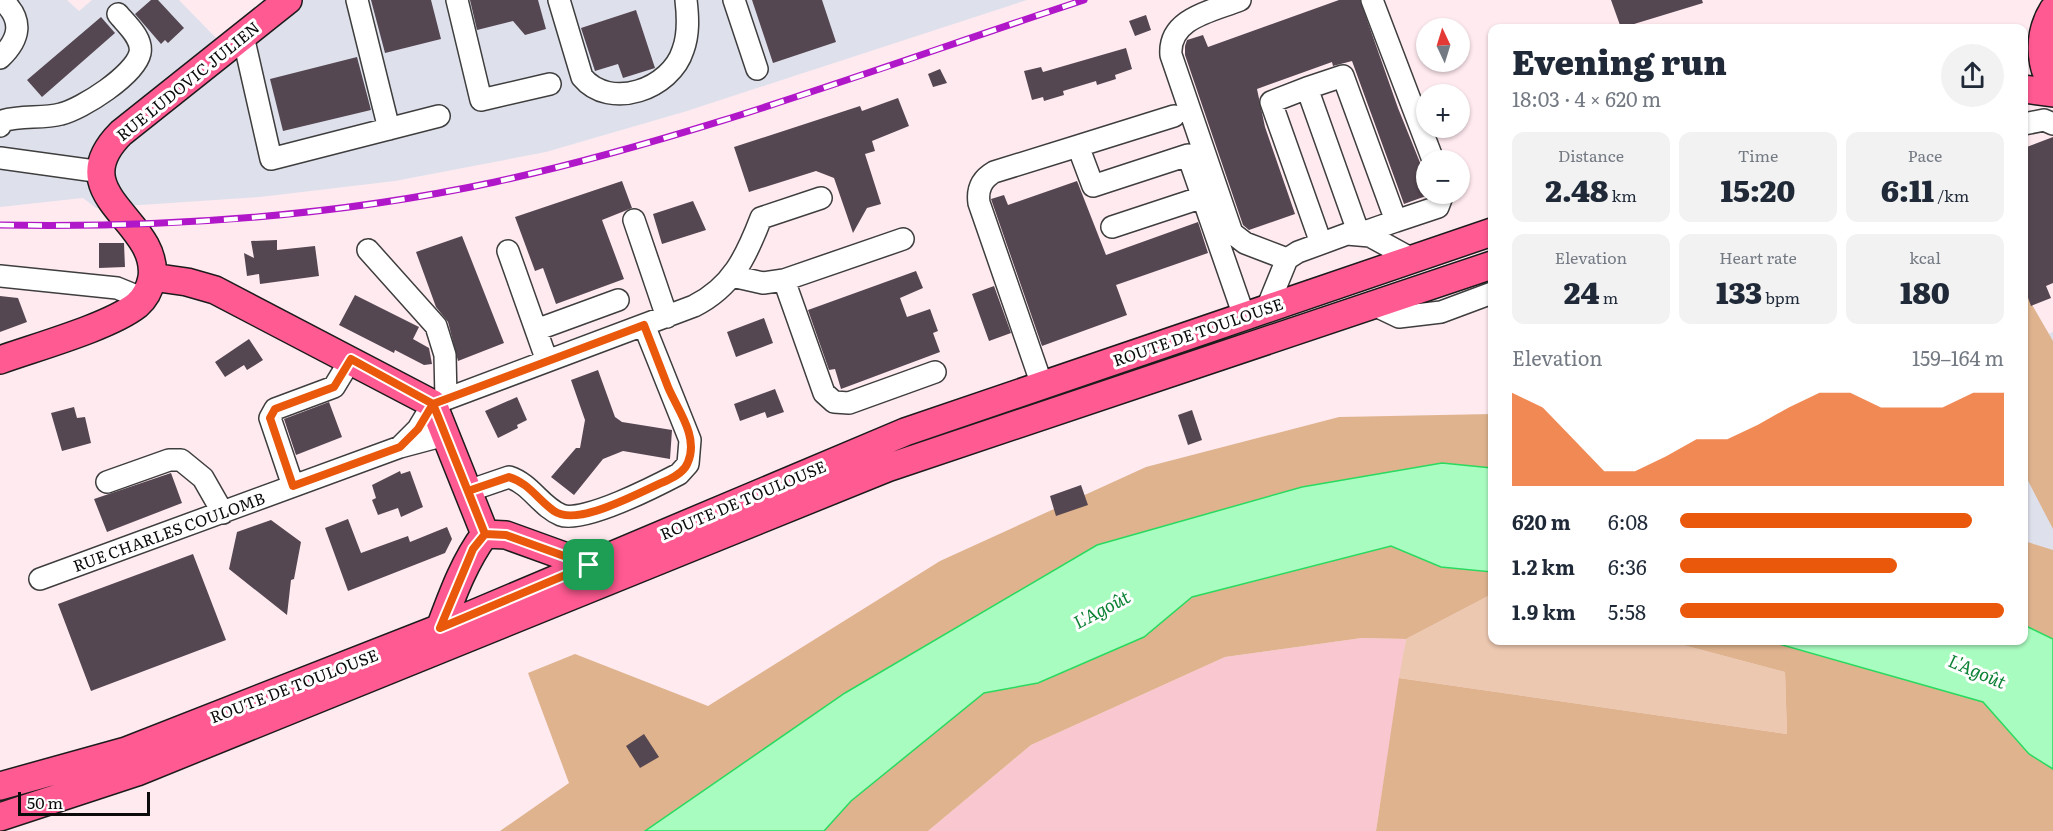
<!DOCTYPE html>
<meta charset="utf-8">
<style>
:root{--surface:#fff;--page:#f2f2f3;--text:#1f2937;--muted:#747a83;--accent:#ea580c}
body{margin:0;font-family:Literata,serif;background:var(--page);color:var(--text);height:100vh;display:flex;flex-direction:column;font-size:22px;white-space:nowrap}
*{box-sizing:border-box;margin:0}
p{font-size:20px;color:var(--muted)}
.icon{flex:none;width:33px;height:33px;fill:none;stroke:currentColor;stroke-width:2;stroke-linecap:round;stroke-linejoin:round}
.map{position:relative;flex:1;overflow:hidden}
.sheet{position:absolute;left:1488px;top:24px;width:540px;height:621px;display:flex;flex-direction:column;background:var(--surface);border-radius:12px;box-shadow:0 2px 4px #0004}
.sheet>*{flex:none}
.needle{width:39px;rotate:356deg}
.controls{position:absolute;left:1416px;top:18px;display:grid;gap:12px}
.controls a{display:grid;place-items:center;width:54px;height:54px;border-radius:50%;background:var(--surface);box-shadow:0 2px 4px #0004;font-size:30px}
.scale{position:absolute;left:18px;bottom:15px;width:132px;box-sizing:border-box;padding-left:6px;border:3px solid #0b0b0b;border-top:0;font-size:16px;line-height:21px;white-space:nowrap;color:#0b0b0b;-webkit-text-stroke:4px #fff;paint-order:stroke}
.pin{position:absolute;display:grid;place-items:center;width:51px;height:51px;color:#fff;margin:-26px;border-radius:12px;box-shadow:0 3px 9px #0006}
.round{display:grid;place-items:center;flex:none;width:63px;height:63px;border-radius:32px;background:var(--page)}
.head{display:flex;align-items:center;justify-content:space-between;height:102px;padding:0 24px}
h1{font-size:33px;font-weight:800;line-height:45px}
.metrics{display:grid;grid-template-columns:repeat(3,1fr);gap:9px;height:102px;padding:6px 24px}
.metrics div{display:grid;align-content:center;border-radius:12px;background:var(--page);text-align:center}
.metrics b{font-size:30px;font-weight:800}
.metrics small{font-size:16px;font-weight:400}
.metrics p{font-size:16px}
.chart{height:168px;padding:12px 24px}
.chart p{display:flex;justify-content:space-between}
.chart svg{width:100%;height:108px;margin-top:6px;fill:var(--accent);opacity:.7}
ul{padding:0 24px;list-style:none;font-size:20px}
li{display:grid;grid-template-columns:96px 72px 1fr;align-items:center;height:45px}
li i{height:15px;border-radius:8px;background:var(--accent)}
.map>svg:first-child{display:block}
</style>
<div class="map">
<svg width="2053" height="831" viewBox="0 0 2053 831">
<rect width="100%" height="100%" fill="#ffeaf0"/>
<path fill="#dee1ec" d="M 0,0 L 67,0 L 79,11 L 92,0 L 179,0 L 218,40 L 263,0 L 1027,0 L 687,111 L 546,152 L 395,181 L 260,197 L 96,208 L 83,198 L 0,207 Z
M 2053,332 L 2053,625 L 2024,609 L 2024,343 Z"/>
<path fill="#f8c7d0" d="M 1362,638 L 1406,639 L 1376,831 L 928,831 L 1031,745 L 1225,657 Z"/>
<path fill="#edc8b0" d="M 1492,594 L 1492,640 L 1668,641 L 1785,672 L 1787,734 L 1399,678 L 1406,639 Z"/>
<path fill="#dfb38e" d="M 2024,291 L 2053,341 L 2053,529 L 2024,473 Z
M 1492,414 L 1492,468 L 1442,463 L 845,693 L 645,831 L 500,831 L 569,783 L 528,673 L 575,654 L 708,706 L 940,561 L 1146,467 L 1339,417 Z
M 2024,541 L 2053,550 L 2053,639 L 2024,625 Z
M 1391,546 L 1441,567 L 1492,572 L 1492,594 L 1406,639 L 1362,638 L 1225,657 L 1031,745 L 928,831 L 824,831 L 851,801 L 984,692 L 1038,683 L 1144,637 L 1192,597 Z
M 1668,641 L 1768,641 L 1983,702 L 2029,754 L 2053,769 L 2053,831 L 1376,831 L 1399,678 L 1787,734 L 1785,672 Z"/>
<path fill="#a9fcc0" stroke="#29da5f" stroke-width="1.5" d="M 1442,463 L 1492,468 L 1492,572 L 1441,567 L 1391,546 L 1192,597 L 1144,637 L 1038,683 L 984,693 L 851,801 L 824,831 L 645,831 L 845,693 L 1097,545 L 1302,487 Z
M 2024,625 L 2053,639 L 2053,769 L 2029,754 L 1983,702 L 1768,641 L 2024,640 Z"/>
<path fill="#554751" d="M 151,0 L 158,0 L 184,28 L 168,43 L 165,40 L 161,44 L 135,14 Z
M 371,0 L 431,0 L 441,39 L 385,53 Z
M 470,0 L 538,0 L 546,29 L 525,35 L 513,21 L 477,30 Z
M 752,0 L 822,0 L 836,42 L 773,63 Z
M 1339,0 L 1360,0 L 1398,108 L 1421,165 L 1426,171 L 1426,196 L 1404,204 L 1352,61 L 1333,66 L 1332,62 L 1257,89 L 1265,127 L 1295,214 L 1249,230 L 1243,225 L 1185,55 L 1185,46 L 1187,40 L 1203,35 L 1208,47 Z
M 1611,0 L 1702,0 L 1703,3 L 1621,28 Z
M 636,10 L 655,68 L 623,78 L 618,64 L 595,71 L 581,28 Z
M 1146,15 L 1151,30 L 1135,36 L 1129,21 Z
M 101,17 L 115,33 L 42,97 L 27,80 Z
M 1126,48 L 1132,69 L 1115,75 L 1116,79 L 1097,85 L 1096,81 L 1063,91 L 1064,95 L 1044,101 L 1043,97 L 1032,100 L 1024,71 L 1041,67 L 1043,72 Z
M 357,57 L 371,110 L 283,131 L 270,79 Z
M 940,69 L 947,83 L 933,87 L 928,74 Z
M 898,98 L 909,126 L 872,141 L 875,151 L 865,154 L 881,204 L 867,208 L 853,233 L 834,178 L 816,171 L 749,192 L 734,147 L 860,106 L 862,111 Z
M 2053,137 L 2053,283 L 2046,286 L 2051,298 L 2031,306 L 2024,287 L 2024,148 Z
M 622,181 L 632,208 L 602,220 L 624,279 L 556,304 L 543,268 L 535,271 L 515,217 Z
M 1077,181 L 1106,255 L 1198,222 L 1208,253 L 1116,285 L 1127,315 L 1042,346 L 991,199 L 1004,195 L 1008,205 Z
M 693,201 L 706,230 L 662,244 L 653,214 Z
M 462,236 L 504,343 L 458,361 L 448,322 L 436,307 L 416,252 Z
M 277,240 L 277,250 L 315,246 L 319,276 L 260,284 L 259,274 L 247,276 L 244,253 L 254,258 L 251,241 Z
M 99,243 L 124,243 L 125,267 L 99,268 Z
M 916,271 L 923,288 L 900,298 L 907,317 L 930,309 L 938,331 L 933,333 L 940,352 L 841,389 L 835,369 L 829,370 L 808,310 Z
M 994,286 L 1011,333 L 989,341 L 972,294 Z
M 355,295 L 419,327 L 413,339 L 429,348 L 432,364 L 424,365 L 395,350 L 394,353 L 339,325 Z
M 0,296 L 18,298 L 27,322 L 0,332 Z
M 764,318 L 773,343 L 736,357 L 727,332 Z
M 249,339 L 263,360 L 247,370 L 244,365 L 225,377 L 215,362 Z
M 598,370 L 615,417 L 622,422 L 672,430 L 670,459 L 623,451 L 603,459 L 574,495 L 551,477 L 576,448 L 580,448 L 585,420 L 571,380 Z
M 775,389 L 784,412 L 767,418 L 765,412 L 740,421 L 734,404 Z
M 517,397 L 527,420 L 517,425 L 518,428 L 498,438 L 485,411 Z
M 329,402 L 342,437 L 296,455 L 284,419 Z
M 74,407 L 77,418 L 85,417 L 91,443 L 62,451 L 51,413 Z
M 1192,410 L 1202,440 L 1188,445 L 1178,415 Z
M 400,471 L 401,474 L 410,471 L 423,507 L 401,517 L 398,508 L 378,515 L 372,500 L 376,498 L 372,485 Z
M 171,473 L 182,503 L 107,532 L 94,499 Z
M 1081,485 L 1088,505 L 1056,516 L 1050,496 Z
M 348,519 L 361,553 L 408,536 L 410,542 L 447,527 L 452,539 L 445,553 L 348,591 L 325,528 Z
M 271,520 L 301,542 L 294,579 L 291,580 L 287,615 L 229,569 L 237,532 Z
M 193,554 L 226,640 L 91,691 L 58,604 Z
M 644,734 L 659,757 L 640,768 L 626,746 Z"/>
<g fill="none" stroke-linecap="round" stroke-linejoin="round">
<defs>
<path id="minor" d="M 357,0 L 389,129
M 457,0 L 481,100 L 550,84
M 559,0 L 582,77 C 610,111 671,89 683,50 C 689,34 688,17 686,0
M 734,0 L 757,69
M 1240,0 C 1213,11 1168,18 1171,55 L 1232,233 L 1245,243 L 1287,259
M 1372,0 L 1433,160
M 243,36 L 271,159 L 439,116
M 0,58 C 20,39 24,20 2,0
M 1307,88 L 1343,76 L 1396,221 L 1359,234 L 1307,88 L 1271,102 L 1321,243
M 1174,116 L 1078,146 L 1093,186 L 1188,155 L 1244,316
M 2024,124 L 2044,120 L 2053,124
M 0,126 L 2,121 C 21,115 42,119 61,114 C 82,109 135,75 140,53 C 143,38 126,24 118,14
M 0,158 L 102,172
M 634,220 L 667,317
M 1396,221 L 1438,207 L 1443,194
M 1112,227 L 1203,197
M 368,250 L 436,326 L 445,355 L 446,399
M 508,251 L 547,361
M 0,276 L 117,288 L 144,299
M 732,276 L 763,283 L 784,280 L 824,393 L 834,402 L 849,403 L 935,372
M 784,280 L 903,239
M 1376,306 L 1399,317 L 1441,312 L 1492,293
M 1267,308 L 1287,259 L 1298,252 L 1347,234 L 1370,236 L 1412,259
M 536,330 L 618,300
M 1042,385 L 979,203 C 977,189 982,179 994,172 L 1078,146
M 445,435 L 400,447 L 418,429 L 433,404 L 694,306 C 732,287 746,257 761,218 L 821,198
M 107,482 L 169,460 L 181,460 L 203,478 L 223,513
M 293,486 L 270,418 L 275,409 L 334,387 L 351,359
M 468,491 L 509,477 C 531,484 541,507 561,515 C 583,524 658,485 679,474 L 688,464 L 690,440 L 644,325
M 40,579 L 400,447"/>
<path id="major" d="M 2053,10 C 2038,34 2039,63 2053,87
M 2024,89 L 2053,93
M 152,277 L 187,282 L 215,290 L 433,404 L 485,534
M 0,360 C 36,347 109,327 137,305 C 145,298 150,288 152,278 C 160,220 59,195 121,133 L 288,0
M 485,534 L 506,535 L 589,565
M 440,628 C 452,596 464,562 485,534
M 0,786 L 126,751 L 440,628 L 905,432 L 1492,232
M 0,817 L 137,772 L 887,468 L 1492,265"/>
</defs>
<use href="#minor" stroke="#3e3e3e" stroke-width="24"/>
<use href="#major" stroke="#1c1c1c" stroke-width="30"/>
<use href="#minor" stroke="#fff" stroke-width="21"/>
<use href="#major" stroke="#ff5a91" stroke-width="27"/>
<defs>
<path id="rail" d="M 0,225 C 167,228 332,217 495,182 C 695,138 889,64 1084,0"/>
</defs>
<use href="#rail" stroke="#b017c8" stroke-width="7"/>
<use href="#rail" stroke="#fff" stroke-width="4.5" stroke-dasharray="14" stroke-linecap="butt"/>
</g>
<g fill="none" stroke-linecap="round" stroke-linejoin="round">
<defs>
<path id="route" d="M 589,565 L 506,535 L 485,534 L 433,404 L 351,359 L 334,387 L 275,409 L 270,418 L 293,486 L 400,447 L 418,429 L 433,404 L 644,325 C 652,346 660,366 668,387 C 677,409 699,436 688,462 C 685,471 676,476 668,480 C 641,491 578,528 554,511 C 538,500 529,483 509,477 L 468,491 L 485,534 L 473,549 L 440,628 L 589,565"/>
</defs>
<use href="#route" stroke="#fff" stroke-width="12"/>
<use href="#route" stroke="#ea580c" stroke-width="8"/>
</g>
<g text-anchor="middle" stroke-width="6" stroke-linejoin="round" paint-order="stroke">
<g font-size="16" fill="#0b0b0b" stroke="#fff">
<text transform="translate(188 81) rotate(-39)" y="6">RUE LUDOVIC JULIEN</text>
<text transform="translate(1198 332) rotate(-19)" y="6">ROUTE DE TOULOUSE</text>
<text transform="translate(743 500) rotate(-23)" y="6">ROUTE DE TOULOUSE</text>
<text transform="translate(169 532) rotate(-20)" y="6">RUE CHARLES COULOMB</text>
<text transform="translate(294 686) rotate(-21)" y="6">ROUTE DE TOULOUSE</text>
</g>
<g font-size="18" font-style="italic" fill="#0c8235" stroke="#fff">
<text transform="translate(1102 610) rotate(-28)" y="6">L'Agoût</text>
<text transform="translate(1977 672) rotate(23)" y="6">L'Agoût</text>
</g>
</g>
</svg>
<div class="controls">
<a><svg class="needle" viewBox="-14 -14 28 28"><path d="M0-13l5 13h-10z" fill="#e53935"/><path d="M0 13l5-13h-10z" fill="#747a83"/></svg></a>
<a>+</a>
<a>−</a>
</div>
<div class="scale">50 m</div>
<div class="pin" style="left:589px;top:565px;background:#1e9e55"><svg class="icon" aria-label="arrive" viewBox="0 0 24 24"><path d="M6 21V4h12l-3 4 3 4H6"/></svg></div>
<section class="sheet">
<div class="head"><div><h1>Evening run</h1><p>18:03 · 4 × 620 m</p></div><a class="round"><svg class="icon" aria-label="share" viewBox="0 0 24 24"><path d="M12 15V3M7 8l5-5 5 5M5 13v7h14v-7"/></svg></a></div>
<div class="metrics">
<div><p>Distance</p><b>2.48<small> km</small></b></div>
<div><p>Time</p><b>15:20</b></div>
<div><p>Pace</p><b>6:11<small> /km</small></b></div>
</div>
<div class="metrics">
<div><p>Elevation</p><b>24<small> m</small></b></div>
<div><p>Heart rate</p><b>133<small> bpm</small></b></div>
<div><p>kcal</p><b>180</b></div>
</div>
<div class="chart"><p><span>Elevation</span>159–164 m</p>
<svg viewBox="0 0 160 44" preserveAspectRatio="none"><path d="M0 44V6L10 12L20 25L30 38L40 38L50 32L60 25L70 25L80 19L90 12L100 6L110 6L120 12L130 12L140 12L150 6L160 6V44z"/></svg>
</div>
<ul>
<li><b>620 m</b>6:08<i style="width:90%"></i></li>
<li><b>1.2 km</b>6:36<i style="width:67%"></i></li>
<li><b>1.9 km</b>5:58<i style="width:100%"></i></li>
</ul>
</section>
</div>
